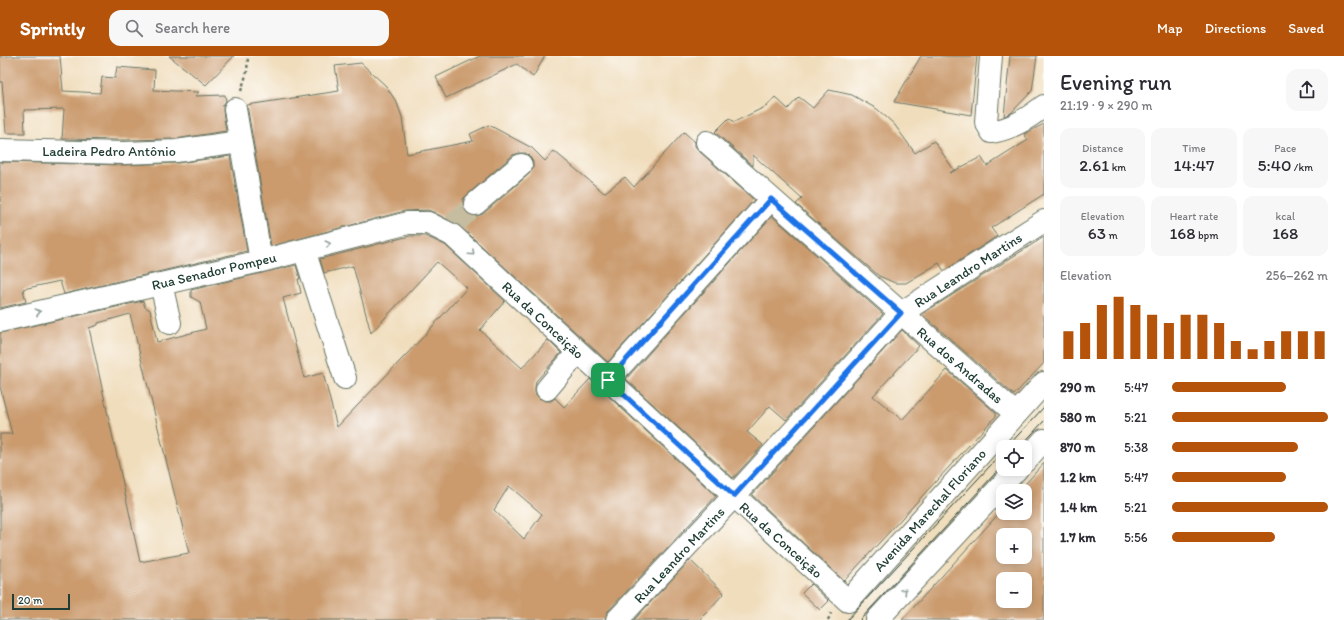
<!DOCTYPE html>
<meta charset="utf-8">
<style>
:root{--surface:#fff;--page:#f7f7f7;--text:#2b2b33;--muted:#7c7c81;--accent:#b45309}
body{margin:0;font-family:Itim,sans-serif;background:var(--page);color:var(--text);height:100vh;display:flex;flex-direction:column;font-size:15px;white-space:nowrap}
*{box-sizing:border-box;margin:0}
p{font-size:13px;color:var(--muted)}
.icon{flex:none;width:22px;height:22px;fill:none;stroke:currentColor;stroke-width:2;stroke-linecap:round;stroke-linejoin:round}
.map{position:relative;flex:1;overflow:hidden}
.side{display:flex;flex-direction:column;background:var(--surface);width:300px}
.side>*{flex:none}
.buttons{position:absolute;left:996px;top:384px;display:grid;gap:8px}
.buttons a{display:grid;place-items:center;width:36px;height:36px;border-radius:8px;background:var(--surface);box-shadow:0 2px 10px #0003;font-size:20px}
.scale{position:absolute;left:12px;bottom:10px;width:58px;box-sizing:border-box;padding-left:4px;border:2px solid #1f3d34;border-top:0;font-size:11px;line-height:14px;white-space:nowrap;color:#1f3d34;-webkit-text-stroke:3px #fff;paint-order:stroke}
.pin{position:absolute;display:grid;place-items:center;width:34px;height:34px;color:#fff;margin:-17px;border-radius:8px;box-shadow:0 2px 6px #0006}
.round{display:grid;place-items:center;flex:none;width:42px;height:42px;border-radius:12px;background:var(--page)}
.headline{display:flex;align-items:center;justify-content:space-between;height:68px;padding:0 16px}
h1{font-size:22px;font-weight:600;line-height:30px}
.stats{display:grid;grid-template-columns:repeat(3,1fr);gap:6px;height:68px;padding:4px 16px}
.stats div{display:grid;align-content:center;border-radius:10px;background:var(--page);text-align:center}
.stats b{font-size:17px;font-weight:600}
.stats small{font-size:11px;font-weight:400}
.stats p{font-size:11px}
.chart{height:112px;padding:8px 16px}
.chart p{display:flex;justify-content:space-between}
.chart svg{width:100%;height:72px;margin-top:4px;stroke:var(--accent);stroke-width:6}
ul{padding:0 16px;list-style:none;font-size:13px}
li{display:grid;grid-template-columns:64px 48px 1fr;align-items:center;height:30px}
li i{height:10px;border-radius:5px;background:var(--accent)}
header{display:flex;align-items:center;gap:24px;box-sizing:border-box;height:56px;padding:0 20px;background:var(--accent);color:#fff}
header strong{font-size:19px}
nav{display:flex;gap:22px;margin-inline-start:auto;font-size:14px}
.search{width:280px;height:36px;background:var(--page);display:flex;align-items:center;gap:10px;box-sizing:border-box;padding:0 14px;border-radius:12px;color:var(--muted);font-size:15px}
main{display:flex;flex:1;min-height:0}
.map>svg:first-child{display:block}
</style>
<header>
<strong>Sprintly</strong>
<div class="search"><svg class="icon" aria-label="search" viewBox="0 0 24 24"><circle cx="10" cy="10" r="6"/><path d="M15 15l6 6"/></svg>Search here</div>
<nav><a>Map</a><a>Directions</a><a>Saved</a></nav>
</header>
<main>
<div class="map">
<svg width="1044" height="564" viewBox="0 0 1044 564">
<rect width="100%" height="100%" fill="#fff"/>
<filter id="ink" filterUnits="userSpaceOnUse"><feTurbulence type="fractalNoise" baseFrequency=".025" numOctaves="2"/><feDisplacementMap in="SourceGraphic" scale="8" xChannelSelector="R" yChannelSelector="G"/><feConvolveMatrix kernelMatrix="1 2 1 2 8 2 1 2 1" color-interpolation-filters="sRGB"/></filter>
<filter id="wash" filterUnits="userSpaceOnUse"><feTurbulence type="fractalNoise" baseFrequency=".012" numOctaves="4" result="noise"/><feDisplacementMap in="SourceGraphic" scale="16" xChannelSelector="R" yChannelSelector="G"/><feGaussianBlur stdDeviation="0.9" result="paint"/><feColorMatrix in="noise" values="0 0 0 0 0 0 0 0 0 0 0 0 0 0 0 0 0 1.4 0 .05"/><feComposite in="paint" operator="in"/></filter>
<g filter="url(#wash)">
<rect width="100%" height="100%" fill="#f0ddbc"/>
<g id="blocks">
<path fill="#cb9b6e" fill-rule="evenodd" d="M 0,0 L 60,0 L 63,35 L 100,37 L 102,21 L 115,22 L 117,11 L 155,14 L 154,34 L 199,36 L 195,40 L 225,39 L 226,45 L 223,49 L 223,55 L 226,75 L 175,83 L 124,84 L 62,83 L 64,53 L 24,54 L 25,77 L 6,77 L 2,26 L 0,26 Z
M 169,0 L 234,0 L 206,29 Z
M 480,0 L 545,0 L 533,21 L 517,8 L 446,42 L 436,21 Z
M 921,0 L 977,0 L 971,59 L 894,46 Z
M 1010,0 L 1037,0 L 1032,35 L 1011,57 L 1004,60 Z
M 361,7 L 386,30 L 397,47 L 402,61 L 407,98 L 473,85 L 470,78 L 489,69 L 532,92 L 545,105 L 554,95 L 604,137 L 625,121 L 634,131 L 684,76 L 695,86 L 695,90 L 699,95 L 754,144 L 608,306 L 460,170 L 433,156 L 428,154 L 405,155 L 271,190 L 247,49 L 339,35 L 335,10 ZM 519,97 L 526,97 L 530,101 L 533,106 L 533,113 L 529,118 L 483,158 L 477,160 L 470,160 L 466,156 L 463,150 L 463,143 L 467,139 L 513,99 Z
M 829,34 L 852,39 L 877,53 L 894,68 L 915,97 L 934,85 L 954,114 L 950,117 L 981,101 L 987,110 L 1028,84 L 1024,78 L 1044,68 L 1044,138 L 991,172 L 997,180 L 944,215 L 939,207 L 906,227 L 895,227 L 879,220 L 796,148 L 802,143 L 753,99 L 753,110 L 715,76 L 729,62 L 734,66 L 767,50 L 775,41 L 788,53 L 799,41 L 813,52 Z
M 230,100 L 247,195 L 64,238 L 60,225 L 23,233 L 26,246 L 0,252 L 0,106 L 124,109 L 177,107 Z
M 772,160 L 883,258 L 786,364 L 770,350 L 747,376 L 763,389 L 733,422 L 626,323 Z
M 410,180 L 425,180 L 445,189 L 505,245 L 480,274 L 522,312 L 548,284 L 561,297 L 536,325 L 535,331 L 535,337 L 539,342 L 545,345 L 551,345 L 555,342 L 564,351 L 590,323 L 716,440 L 608,555 L 605,564 L 0,564 L 0,378 L 12,378 L 0,331 L 0,277 L 143,245 L 145,251 L 150,254 L 157,286 L 206,273 L 200,246 L 191,241 L 191,234 L 296,209 L 300,223 L 298,223 L 301,237 L 283,242 L 304,322 L 323,317 L 337,371 L 423,281 L 467,232 L 437,206 L 371,277 L 353,210 L 324,217 L 320,203 ZM 130,258 L 189,497 L 140,506 L 89,272 L 98,269 L 98,267 ZM 509,430 L 542,458 L 524,483 L 494,454 Z
M 1044,181 L 1044,307 L 1014,339 L 922,258 Z
M 902,274 L 919,290 L 873,340 L 902,364 L 947,314 L 996,357 L 996,360 L 844,525 L 752,439 Z
M 1044,407 L 1044,564 L 902,564 L 1003,453 L 1003,457 L 1025,457 L 1025,435 L 1019,435 ZM 1003,479 L 1025,479 L 1025,501 L 1003,501 ZM 1003,523 L 1025,523 L 1025,545 L 1003,545 Z
M 690,504 L 724,537 L 708,555 L 699,564 L 634,564 Z
M 811,528 L 829,545 L 820,554 L 802,537 Z"/>
</g>
</g>
<g filter="url(#ink)">
<use href="#blocks" fill-opacity="0" stroke="#687564" stroke-width="1"/>
<g fill="none" stroke-linecap="round" stroke-linejoin="round">
<path stroke="#c6bda1" stroke-width="22" stroke-dasharray="22 11" stroke-linecap="butt" d="M 453,169 L 475,148"/>
<defs>
<path id="minor" d="M 991,0 L 986,66 L 992,76 C 1013,72 1027,63 1044,50
M 235,53 L 261,205
M 707,86 L 1016,358
M 0,94 L 124,97 L 176,95 L 240,86
M 475,148 L 521,109
M 304,194 L 345,322
M 161,228 L 170,267
M 0,265 L 261,205 L 408,167 L 428,167 L 452,179 L 848,545 L 1044,327
M 608,324 L 771,143
M 547,333 L 578,296
M 1025,405 L 1044,384
M 617,564 L 733,441 L 901,257 L 1044,165
M 877,564 L 1017,413"/>
</defs>
<use href="#minor" stroke="#687564" stroke-width="24"/>
<path stroke="#687564" stroke-width="2.5" stroke-dasharray="3 3" stroke-linecap="butt" d="M 241,35 L 247,16 L 248,0
M 828,564 L 831,557"/>
<use href="#minor" stroke="#fff" stroke-width="22"/>
<path stroke="#1f3d34" stroke-width="1" d="M 1007,391 L 1044,351
M 1020,391 L 1044,365
M 847,564 L 1003,396
M 860,564 L 1003,409"/>
</g>
<defs><path id="oneway-chevron" d="M-2-3.5L2.5 0L-2 3.5" fill="none" stroke-width="1.6" stroke-linecap="round" stroke-linejoin="round"/></defs>
<g stroke="#8f9e9a">
<use href="#oneway-chevron" transform="translate(328 188) rotate(-14)"/>
<use href="#oneway-chevron" transform="translate(472 197) rotate(43)"/>
<use href="#oneway-chevron" transform="translate(38 256) rotate(-13)"/>
<use href="#oneway-chevron" transform="translate(904 535) rotate(-47)"/>
</g>
</g>
<g fill="none" stroke-linecap="round" stroke-linejoin="round" filter="url(#ink)">
<defs>
<path id="route" d="M 771,143 L 901,257 L 734,440 L 608,324 Z"/>
</defs>
<use href="#route" stroke="#fff" stroke-width="8"/>
<use href="#route" stroke="#1a73e8" stroke-width="5"/>
</g>
<g text-anchor="middle" stroke-width="4" stroke-linejoin="round" paint-order="stroke">
<g font-size="14" fill="#1f3d34" stroke="#fff">
<text x="109" y="100">Ladeira Pedro Antônio</text>
<text transform="translate(968 214) rotate(-33)" y="5">Rua Leandro Martins</text>
<text transform="translate(214 215) rotate(-13)" y="5">Rua Senador Pompeu</text>
<text transform="translate(543 264) rotate(43)" y="5">Rua da Conceição</text>
<text transform="translate(960 309) rotate(41)" y="5">Rua dos Andradas</text>
<text transform="translate(930 454) rotate(-48)" y="5">Avenida Marechal Floriano</text>
<text transform="translate(781 484) rotate(42)" y="5">Rua da Conceição</text>
<text transform="translate(679 499) rotate(-47)" y="5">Rua Leandro Martins</text>
</g>
</g>
</svg>
<div class="buttons">
<a><svg class="icon" aria-label="locate" viewBox="0 0 24 24"><circle cx="12" cy="12" r="6"/><path d="M12 2v4M12 18v4M2 12h4M18 12h4"/></svg></a>
<a><svg class="icon" aria-label="layers" viewBox="0 0 24 24"><path d="M12 4l9 5-9 5-9-5zM3 14l9 5 9-5"/></svg></a>
<a>+</a>
<a>−</a>
</div>
<div class="scale">20 m</div>
<div class="pin" style="left:608px;top:324px;background:#1e9e55"><svg class="icon" aria-label="arrive" viewBox="0 0 24 24"><path d="M6 21V4h12l-3 4 3 4H6"/></svg></div>
</div>
<section class="side">
<div class="headline"><div><h1>Evening run</h1><p>21:19 · 9 × 290 m</p></div><a class="round"><svg class="icon" aria-label="share" viewBox="0 0 24 24"><path d="M12 15V3M7 8l5-5 5 5M5 13v7h14v-7"/></svg></a></div>
<div class="stats">
<div><p>Distance</p><b>2.61<small> km</small></b></div>
<div><p>Time</p><b>14:47</b></div>
<div><p>Pace</p><b>5:40<small> /km</small></b></div>
</div>
<div class="stats">
<div><p>Elevation</p><b>63<small> m</small></b></div>
<div><p>Heart rate</p><b>168<small> bpm</small></b></div>
<div><p>kcal</p><b>168</b></div>
</div>
<div class="chart"><p><span>Elevation</span>256–262 m</p>
<svg viewBox="0 0 160 44" preserveAspectRatio="none"><path d="M5 44V27M15 44V22M25 44V11M35 44V6M45 44V11M55 44V17M65 44V22M75 44V17M85 44V17M95 44V22M105 44V33M115 44V38M125 44V33M135 44V27M145 44V27M155 44V27"/></svg>
</div>
<ul>
<li><b>290 m</b>5:47<i style="width:73%"></i></li>
<li><b>580 m</b>5:21<i style="width:100%"></i></li>
<li><b>870 m</b>5:38<i style="width:81%"></i></li>
<li><b>1.2 km</b>5:47<i style="width:73%"></i></li>
<li><b>1.4 km</b>5:21<i style="width:100%"></i></li>
<li><b>1.7 km</b>5:56<i style="width:66%"></i></li>
</ul>
</section>
</main>
